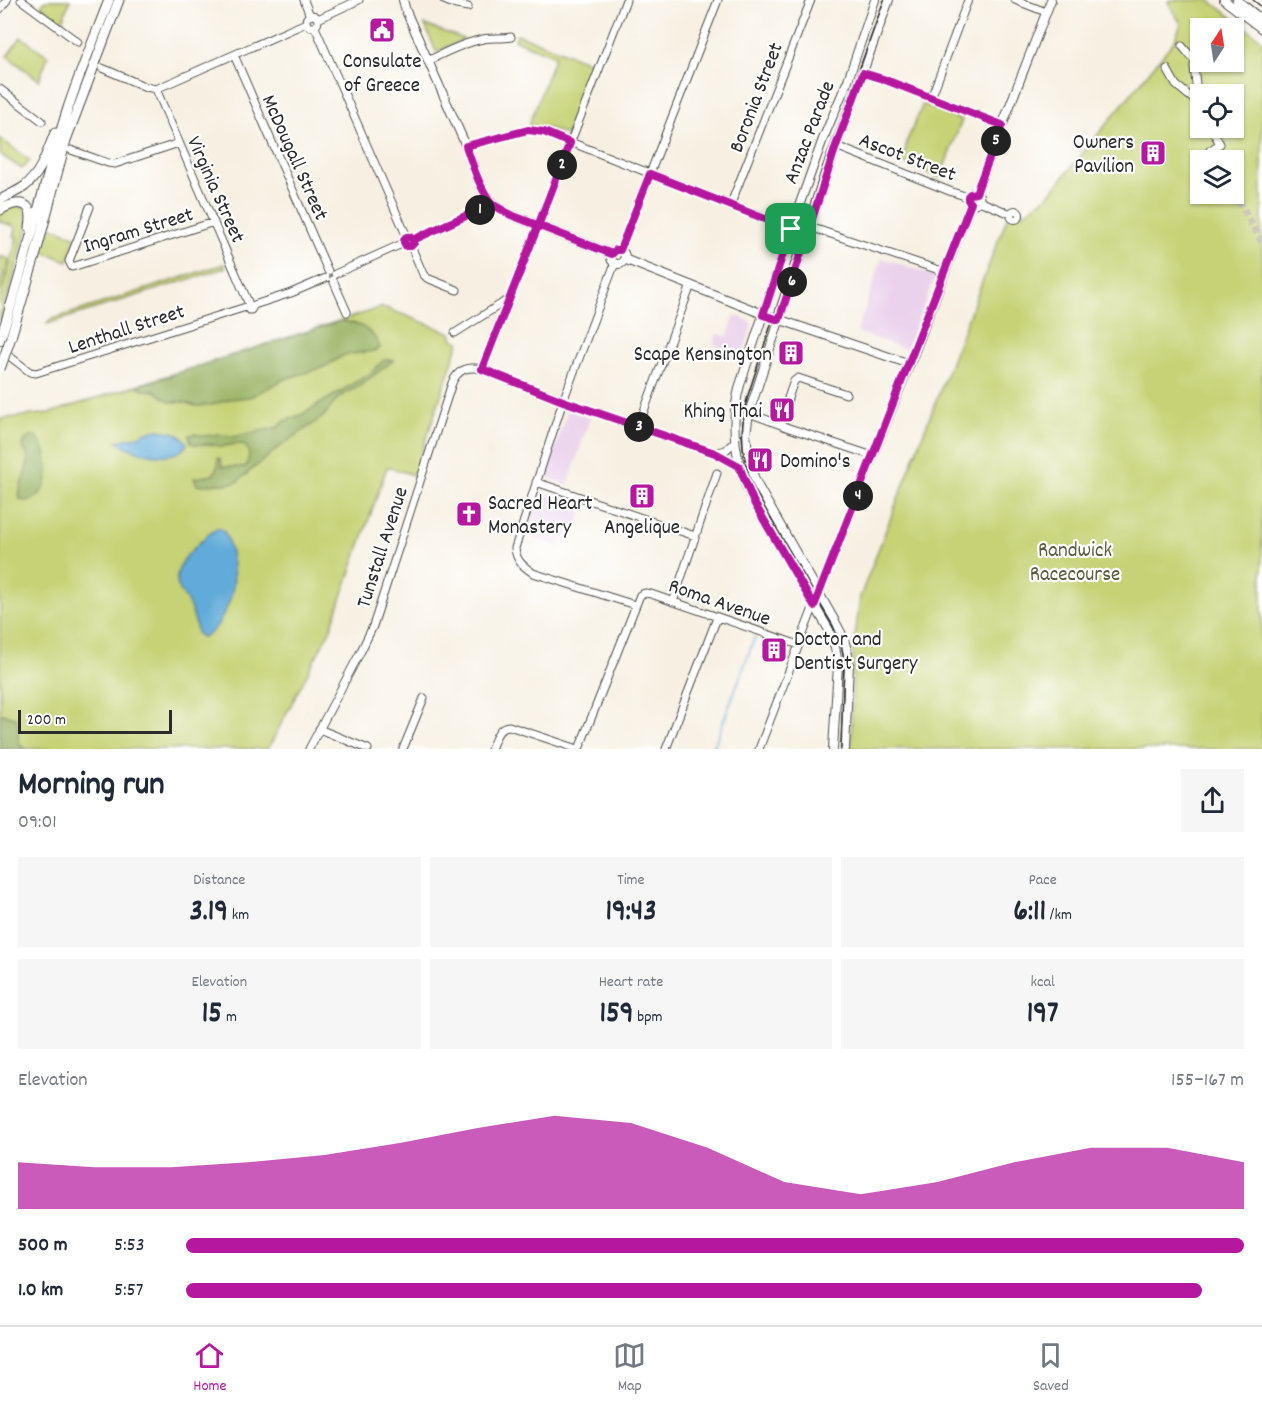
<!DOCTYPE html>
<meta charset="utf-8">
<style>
:root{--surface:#fff;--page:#f6f6f7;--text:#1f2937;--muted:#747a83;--line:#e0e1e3;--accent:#b5179e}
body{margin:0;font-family:Dekko,sans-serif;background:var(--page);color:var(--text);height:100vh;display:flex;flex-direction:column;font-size:22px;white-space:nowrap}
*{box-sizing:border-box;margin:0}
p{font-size:20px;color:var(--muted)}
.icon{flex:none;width:33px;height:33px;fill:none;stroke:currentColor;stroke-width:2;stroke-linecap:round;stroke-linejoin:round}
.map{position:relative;height:749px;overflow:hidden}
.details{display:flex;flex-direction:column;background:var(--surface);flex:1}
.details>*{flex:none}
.needle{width:39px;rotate:12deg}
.tools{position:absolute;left:1190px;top:18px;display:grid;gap:12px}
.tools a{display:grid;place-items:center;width:54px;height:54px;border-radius:0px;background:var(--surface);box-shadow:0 2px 4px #0004;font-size:30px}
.scale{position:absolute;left:18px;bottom:15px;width:154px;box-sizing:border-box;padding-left:6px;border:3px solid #2b2b2b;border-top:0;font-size:16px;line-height:21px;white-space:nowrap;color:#2b2b2b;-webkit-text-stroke:4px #fff;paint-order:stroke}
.pin{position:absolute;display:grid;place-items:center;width:51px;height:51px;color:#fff;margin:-26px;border-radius:12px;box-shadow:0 3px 9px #0006}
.km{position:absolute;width:30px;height:30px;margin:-15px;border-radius:50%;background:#222;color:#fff;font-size:16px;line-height:30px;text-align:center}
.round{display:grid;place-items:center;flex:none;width:63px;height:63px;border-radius:0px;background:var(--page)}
.overview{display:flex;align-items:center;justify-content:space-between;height:102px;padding:0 18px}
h1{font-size:33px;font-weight:800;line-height:45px}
.stats{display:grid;grid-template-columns:repeat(3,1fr);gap:9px;height:102px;padding:6px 18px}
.stats div{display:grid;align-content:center;border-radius:0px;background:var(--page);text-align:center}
.stats b{font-size:30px;font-weight:800}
.stats small{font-size:16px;font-weight:400}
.stats p{font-size:16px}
.chart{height:168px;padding:12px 18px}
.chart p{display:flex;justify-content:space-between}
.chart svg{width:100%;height:108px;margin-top:6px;fill:var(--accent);opacity:.7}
ul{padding:0 18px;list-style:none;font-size:20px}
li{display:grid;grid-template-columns:96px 72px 1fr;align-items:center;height:45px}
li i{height:15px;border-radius:8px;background:var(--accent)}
.tab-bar{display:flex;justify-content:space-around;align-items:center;height:84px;border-top:2px solid var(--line);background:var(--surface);font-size:16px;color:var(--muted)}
.tab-bar a{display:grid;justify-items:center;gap:3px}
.tab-bar .active{color:var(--accent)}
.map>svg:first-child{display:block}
</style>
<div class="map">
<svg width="1262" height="749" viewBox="0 0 1262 749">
<rect width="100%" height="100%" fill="#fff"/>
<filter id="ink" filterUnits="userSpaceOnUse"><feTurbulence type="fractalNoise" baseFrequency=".0167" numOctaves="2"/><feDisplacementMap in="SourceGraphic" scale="12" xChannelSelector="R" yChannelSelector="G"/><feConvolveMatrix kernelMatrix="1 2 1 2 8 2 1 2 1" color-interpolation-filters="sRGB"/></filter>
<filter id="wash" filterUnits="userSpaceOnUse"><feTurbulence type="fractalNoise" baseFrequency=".008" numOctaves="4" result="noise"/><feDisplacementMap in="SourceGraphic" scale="24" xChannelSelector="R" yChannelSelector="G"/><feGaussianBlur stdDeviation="1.35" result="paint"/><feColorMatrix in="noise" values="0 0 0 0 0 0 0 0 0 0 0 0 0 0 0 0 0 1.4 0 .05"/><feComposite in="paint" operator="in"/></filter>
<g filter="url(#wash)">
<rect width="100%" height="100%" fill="#f7f0e2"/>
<path fill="#ead1ec" d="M 882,258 L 935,276 L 906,349 L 857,332 Z
M 735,315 L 750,321 L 752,325 L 743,355 L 714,345 L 717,333 L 727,337 Z
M 568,410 L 590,418 L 568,485 L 545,477 Z
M 541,492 L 584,506 L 573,540 L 563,537 L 560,547 L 526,536 Z"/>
<path fill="#c6d274" stroke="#787e50" stroke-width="1.5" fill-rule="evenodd" d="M 45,0 L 70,0 L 62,22 L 41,6 Z
M 1169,0 L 1209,0 L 1262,40 L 1262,749 L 855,749 L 851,747 L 853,653 L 860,597 L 1012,205 L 1022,209 L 1024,213 L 1048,196 L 1174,41 L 1181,24 L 1168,2 ZM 1200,28 L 1233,28 L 1233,62 L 1200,62 ZM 1200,94 L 1233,94 L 1233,128 L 1200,128 ZM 1200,160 L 1233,160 L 1233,194 L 1200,194 Z
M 425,25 L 464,39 L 436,52 Z
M 517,34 L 594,64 L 566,135 L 547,128 L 529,125 L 555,56 L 515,40 Z
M 21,37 L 48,56 L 39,80 L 7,56 Z
M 923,104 L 962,120 L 940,178 L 901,162 L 906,148 L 906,143 Z
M 0,138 L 30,161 L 22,169 L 0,154 Z
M 15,206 L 25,208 L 30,220 L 0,323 L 0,298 L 2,291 L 0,290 L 0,282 L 3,273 L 0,270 L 0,256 L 9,259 L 3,288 L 17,238 L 14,237 L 16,229 L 14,226 L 0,222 L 0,215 Z
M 51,226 L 76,237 L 68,261 L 43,252 Z
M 224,264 L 225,268 L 47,324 L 49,320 Z
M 383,307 L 451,333 L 453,339 L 459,342 L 414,475 L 387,467 L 331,628 L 268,749 L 0,749 L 0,419 L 50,413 Z"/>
<path fill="#9cb466" stroke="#647048" stroke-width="1.5" d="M 340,321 C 358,322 374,330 380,348 L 374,351 L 344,355 L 324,367 L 285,379 L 250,397 L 230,399 L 212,405 L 196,406 L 183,402 L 170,402 L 155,391 L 145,390 L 137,386 Z
M 384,360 L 394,360 L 358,387 L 339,397 L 323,417 L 278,448 L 237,482 L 225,484 L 197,485 L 194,478 L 213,475 L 218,465 L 218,458 L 221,459 L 222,467 L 245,467 L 247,465 L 249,454 L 246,446 C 239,442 229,445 221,447 C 212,441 200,447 191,443 L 189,435 L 196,434 L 205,436 L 218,434 L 234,437 L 278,427 L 283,422 L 303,414 L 371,373 Z
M 35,436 C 51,451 54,487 33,499 C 28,501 25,502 20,499 C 16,483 37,462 23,448 L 24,441 L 30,437 Z
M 2,714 C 20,717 18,719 18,734 C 18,738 19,741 20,745 L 26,749 L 0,749 L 0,715 Z"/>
<path fill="#61abd9" stroke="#466b82" stroke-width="1.5" d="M 157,430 C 169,431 182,432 187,444 C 177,465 129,452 117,441 L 136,437 L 149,431 Z
M 218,528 L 223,530 C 231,541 235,573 233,586 C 231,601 218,634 202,637 L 197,634 C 196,623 193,613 188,603 C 185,597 180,592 178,586 C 173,573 184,558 193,549 C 199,543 211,531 218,528 Z"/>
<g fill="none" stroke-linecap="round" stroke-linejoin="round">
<path stroke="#61abd9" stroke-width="1.5" d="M 713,749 L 755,637"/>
</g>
</g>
<g filter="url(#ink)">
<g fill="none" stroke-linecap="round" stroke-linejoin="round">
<path stroke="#cec9bd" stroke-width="7" stroke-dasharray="7 3.5" stroke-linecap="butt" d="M 1233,191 L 1262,242"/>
<defs>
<path id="minor" d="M 21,0 L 78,42
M 304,0 L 310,16
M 444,0 L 456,5 L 468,7
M 1015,0 L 1046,12
M 0,9 L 7,0
M306 21a6 6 0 1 1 12 0a6 6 0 1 1-12 0Z
M 318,19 L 359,0
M 315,27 L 407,237
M 1182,46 L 1195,61 L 1194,66 L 1198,102
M 234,55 L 328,271
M 428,61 C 445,52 464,43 483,39 C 492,37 502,39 511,37
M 102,68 L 146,87 L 156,89 L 306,23
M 1167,69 L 1176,85 L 1199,104
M 863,73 L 883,79 L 1002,125
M 0,89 L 42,121
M 156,89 L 248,302
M 931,98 L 968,0
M 1211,128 L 1220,144 L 1210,150 L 1212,154
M 466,146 L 528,130 L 545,132 L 791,229
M 836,146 L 952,192 L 968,197
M 71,150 L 108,163 L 115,164 L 179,143
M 979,201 L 1011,214
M 730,206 L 811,0
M 90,207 L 69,261 L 72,267 L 214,222
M1010.5 215a4.5 4.5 0 1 1 9 0a4.5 4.5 0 1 1-9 0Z
M 810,227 L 945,272
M 413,240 L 493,204
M 411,246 L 423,274 L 427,278 L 457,290
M 620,250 L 718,0
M 615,263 L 563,401 L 515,548 C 516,561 523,566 533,573 L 635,605
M 335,274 L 404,243
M 333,280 L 347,312
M 455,333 L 509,299
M 0,349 L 30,372 L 36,373 L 246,307 L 249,310 L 251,310 L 254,305 L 291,293 L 326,278
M 482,369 L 626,0
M 749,413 L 789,428 L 873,456
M 779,424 L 794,381 L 798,378 L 846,394
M 638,427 L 691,285
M 715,453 L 726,450 L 735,441
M 536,482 L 695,536
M 673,602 L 717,473
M 319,729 L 368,749
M 309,749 L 361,651 L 373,626 L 452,383 C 458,369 468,366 482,369 L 563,401 L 715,453 L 739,466
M 403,749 L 424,698
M 491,749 C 495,740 498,726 509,726 L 578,749
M 579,749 L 640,595 L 645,593 L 651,594 L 799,645
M 666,749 L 717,618
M 759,749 L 823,582 L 910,364"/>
<path id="major" d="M 403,0 L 406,11 L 466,146 L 477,177 L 486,196 L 493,204 L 511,215 L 612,254
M 1224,0 L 1262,29
M 1237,0 L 1262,20
M968.5 198a5.5 5.5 0 1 1 11 0a5.5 5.5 0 1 1-11 0Z
M 976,193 L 1051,0
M611 257a7 7 0 1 1 14 0a7 7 0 1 1-14 0Z
M 624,259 L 763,314 L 910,364 L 971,203
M 833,749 L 838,665 L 835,647 L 829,630 L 753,501 C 735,465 729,424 740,385 L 794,220 L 823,139 L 848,80 L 875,0
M 845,749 L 849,664 C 848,649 844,636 836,623 L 759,488 L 754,477 L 748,452 L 746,434 L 749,413 L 836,146 L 889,0"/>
<path id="highway" d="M 0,200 C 8,195 17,192 25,186 C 42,172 47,152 55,133
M 0,210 C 19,199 35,201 30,227
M 11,337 L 36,253 L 66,140 L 119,0
M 0,340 C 25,264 43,187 67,111 C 79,74 95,37 109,0"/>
</defs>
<use href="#minor" stroke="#4a4946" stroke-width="9"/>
<use href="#major" stroke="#4a4946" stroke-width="10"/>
<use href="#highway" stroke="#4a4946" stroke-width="11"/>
<use href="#minor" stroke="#fff" stroke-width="7"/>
<use href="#major" stroke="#fff" stroke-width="8"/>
<use href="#highway" stroke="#fff" stroke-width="9"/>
<path stroke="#2b2b2b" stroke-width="1.5" d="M 1253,0 L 1262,7
M 841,749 L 844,659 L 841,644 L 833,626 L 754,490 C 741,459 739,427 748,395 L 823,166 L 857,77 L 884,0"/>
<defs>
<path id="highway-bridge" d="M 0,369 L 11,337"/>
</defs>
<use href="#highway-bridge" stroke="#4a4946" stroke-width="11" stroke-linecap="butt"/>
<use href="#highway-bridge" stroke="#fff" stroke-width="9"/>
</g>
</g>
<g fill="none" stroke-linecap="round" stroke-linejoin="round" filter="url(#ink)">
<defs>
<path id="route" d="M 791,229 L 650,174 L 620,250 L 616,250 L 612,254 L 511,215 L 492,204 C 466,216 439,227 413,240 L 414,243 L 411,246 L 406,246 L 404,242 C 404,238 406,236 410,237 L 413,240 L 492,204 C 479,187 473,166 466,146 L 528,130 L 544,132 L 570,143 L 538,226 L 534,236 L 482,369 L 563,401 L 715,453 L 739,466 L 753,501 L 814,606 L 971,203 L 968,200 L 968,196 L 970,194 L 976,193 L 1002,125 L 883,79 L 863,73 L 836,146 L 779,320 L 763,315 L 791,229"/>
</defs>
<use href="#route" stroke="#fff" stroke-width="12"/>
<use href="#route" stroke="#b5179e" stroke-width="8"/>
</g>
<defs>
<symbol id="civic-square" viewBox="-11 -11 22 22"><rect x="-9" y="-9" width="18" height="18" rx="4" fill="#b5179e" stroke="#fff"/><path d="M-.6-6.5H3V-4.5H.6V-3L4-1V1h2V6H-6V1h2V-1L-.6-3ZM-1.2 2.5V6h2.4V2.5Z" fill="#fff"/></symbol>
<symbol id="building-square" viewBox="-11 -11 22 22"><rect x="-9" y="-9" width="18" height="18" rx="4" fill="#b5179e" stroke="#fff"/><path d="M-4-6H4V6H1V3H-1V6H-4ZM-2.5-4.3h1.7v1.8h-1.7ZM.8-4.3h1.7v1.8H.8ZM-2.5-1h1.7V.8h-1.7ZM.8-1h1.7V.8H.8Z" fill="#fff"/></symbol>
<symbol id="restaurant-square" viewBox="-11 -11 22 22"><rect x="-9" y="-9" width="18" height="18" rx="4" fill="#b5179e" stroke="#fff"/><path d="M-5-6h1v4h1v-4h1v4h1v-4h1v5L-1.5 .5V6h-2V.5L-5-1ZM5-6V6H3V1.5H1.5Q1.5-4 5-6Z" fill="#fff"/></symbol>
<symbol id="church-square" viewBox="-11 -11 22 22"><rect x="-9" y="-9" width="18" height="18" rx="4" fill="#b5179e" stroke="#fff"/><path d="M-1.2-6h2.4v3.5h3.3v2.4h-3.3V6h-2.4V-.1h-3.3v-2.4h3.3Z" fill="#fff"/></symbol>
</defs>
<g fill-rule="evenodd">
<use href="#civic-square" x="367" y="15" width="30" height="30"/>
<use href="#building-square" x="1138" y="138" width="30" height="30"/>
<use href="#building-square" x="776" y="338" width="30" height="30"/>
<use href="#restaurant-square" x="767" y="395" width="30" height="30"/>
<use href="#restaurant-square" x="745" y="445" width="30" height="30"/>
<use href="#building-square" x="627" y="481" width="30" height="30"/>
<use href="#church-square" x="454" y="499" width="30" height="30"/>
<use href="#building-square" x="759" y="635" width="30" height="30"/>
</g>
<g text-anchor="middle" stroke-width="4.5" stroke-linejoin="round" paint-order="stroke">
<g font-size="21" fill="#2b2b2b" stroke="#fff" text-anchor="end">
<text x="382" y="67" text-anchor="middle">Consulate<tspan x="382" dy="24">of Greece</tspan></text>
<text x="1134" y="148">Owners<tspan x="1134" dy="24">Pavilion</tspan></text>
<text x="772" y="360">Scape Kensington</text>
<text x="762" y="417">Khing Thai</text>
<text x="780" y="467" text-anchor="start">Domino's</text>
<text x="488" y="509" text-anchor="start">Sacred Heart<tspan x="488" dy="24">Monastery</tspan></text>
<text x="642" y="533" text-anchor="middle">Angelique</text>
<text x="794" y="645" text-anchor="start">Doctor and<tspan x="794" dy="24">Dentist Surgery</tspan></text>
</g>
<g font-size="21" fill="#2b2b2b" stroke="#fff">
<text transform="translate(755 97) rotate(-69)" y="7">Boronia Street</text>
<text transform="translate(808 132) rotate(-69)" y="7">Anzac Parade</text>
<text transform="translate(908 156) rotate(21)" y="7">Ascot Street</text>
<text transform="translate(296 157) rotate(66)" y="7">McDougall Street</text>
<text transform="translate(217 189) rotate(66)" y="7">Virginia Street</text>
<text transform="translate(138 229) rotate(-17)" y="7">Ingram Street</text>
<text transform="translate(126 328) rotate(-18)" y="7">Lenthall Street</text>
<text transform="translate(381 547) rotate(-72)" y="7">Tunstall Avenue</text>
<text transform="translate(720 601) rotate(19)" y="7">Roma Avenue</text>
</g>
<g font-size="21" fill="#5a5d41" stroke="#fff">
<text x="1075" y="556">Randwick<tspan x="1075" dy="24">Racecourse</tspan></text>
</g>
</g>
</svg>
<div class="tools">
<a><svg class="needle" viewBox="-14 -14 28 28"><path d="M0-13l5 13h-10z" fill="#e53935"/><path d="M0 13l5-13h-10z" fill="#747a83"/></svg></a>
<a><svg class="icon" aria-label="locate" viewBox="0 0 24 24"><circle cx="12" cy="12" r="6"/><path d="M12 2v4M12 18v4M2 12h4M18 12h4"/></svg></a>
<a><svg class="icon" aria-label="layers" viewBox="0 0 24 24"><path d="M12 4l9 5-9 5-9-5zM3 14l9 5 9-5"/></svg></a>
</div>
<div class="scale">200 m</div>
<div class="pin" style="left:791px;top:229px;background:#1e9e55"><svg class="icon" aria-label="arrive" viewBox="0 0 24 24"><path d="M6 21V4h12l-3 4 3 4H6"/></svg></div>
<b class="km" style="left:480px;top:210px">1</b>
<b class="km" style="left:562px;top:165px">2</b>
<b class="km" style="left:639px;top:427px">3</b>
<b class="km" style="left:858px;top:496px">4</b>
<b class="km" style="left:996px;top:141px">5</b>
<b class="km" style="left:792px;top:282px">6</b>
</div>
<section class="details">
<div class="overview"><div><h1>Morning run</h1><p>09:01</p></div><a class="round"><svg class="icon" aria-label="share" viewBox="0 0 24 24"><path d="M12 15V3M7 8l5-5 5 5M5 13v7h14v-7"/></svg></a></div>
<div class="stats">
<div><p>Distance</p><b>3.19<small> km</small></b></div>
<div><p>Time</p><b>19:43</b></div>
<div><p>Pace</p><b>6:11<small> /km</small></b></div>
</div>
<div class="stats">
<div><p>Elevation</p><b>15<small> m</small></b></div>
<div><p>Heart rate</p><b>159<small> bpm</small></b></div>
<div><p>kcal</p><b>197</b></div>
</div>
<div class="chart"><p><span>Elevation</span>155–167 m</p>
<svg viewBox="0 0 160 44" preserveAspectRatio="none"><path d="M0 44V25L10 27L20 27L30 25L40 22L50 17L60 11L70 6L80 9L90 19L100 33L110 38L120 33L130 25L140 19L150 19L160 25V44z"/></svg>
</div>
<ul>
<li><b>500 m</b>5:53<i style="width:100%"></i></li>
<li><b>1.0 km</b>5:57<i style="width:96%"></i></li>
</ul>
</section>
<nav class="tab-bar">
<a class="active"><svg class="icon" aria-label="home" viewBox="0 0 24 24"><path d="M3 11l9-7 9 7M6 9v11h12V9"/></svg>Home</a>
<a><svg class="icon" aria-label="map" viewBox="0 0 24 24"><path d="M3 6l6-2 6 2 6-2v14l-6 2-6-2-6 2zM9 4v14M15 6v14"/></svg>Map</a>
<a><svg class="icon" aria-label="saved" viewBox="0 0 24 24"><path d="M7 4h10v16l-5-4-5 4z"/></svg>Saved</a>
</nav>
